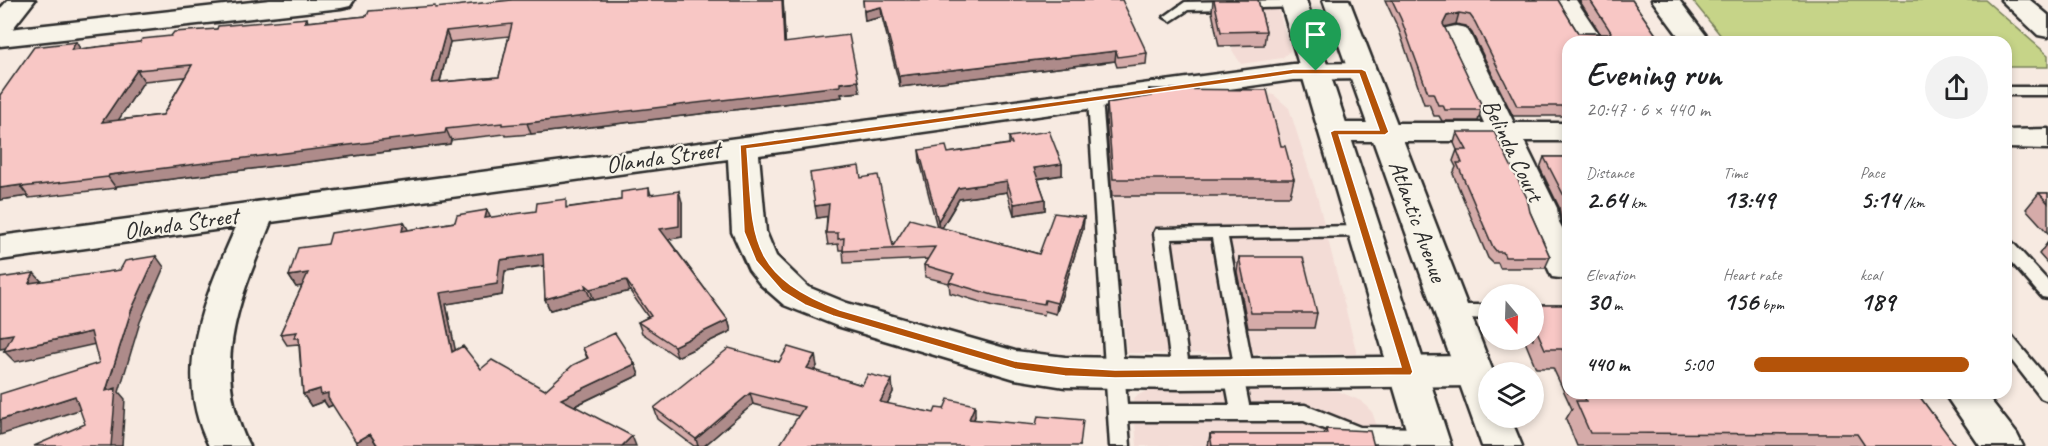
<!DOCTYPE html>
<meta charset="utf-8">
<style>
:root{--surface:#fff;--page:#f2f2f2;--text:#202124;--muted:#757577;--accent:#b45309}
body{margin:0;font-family:Caveat,sans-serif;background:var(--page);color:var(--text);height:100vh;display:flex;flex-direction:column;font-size:22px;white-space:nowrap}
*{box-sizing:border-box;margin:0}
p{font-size:20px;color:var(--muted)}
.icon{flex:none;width:33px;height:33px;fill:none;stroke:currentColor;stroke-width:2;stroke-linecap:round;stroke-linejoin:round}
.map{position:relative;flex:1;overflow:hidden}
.details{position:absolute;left:1562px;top:36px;width:450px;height:363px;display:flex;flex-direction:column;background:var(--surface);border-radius:18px;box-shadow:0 3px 9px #0003}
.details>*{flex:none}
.needle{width:39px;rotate:161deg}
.buttons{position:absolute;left:1478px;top:284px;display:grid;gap:12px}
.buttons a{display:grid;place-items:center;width:66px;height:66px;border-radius:50%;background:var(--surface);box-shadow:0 3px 9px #0003;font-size:30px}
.pin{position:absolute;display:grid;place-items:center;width:51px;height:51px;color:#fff;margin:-62px -26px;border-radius:50% 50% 50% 0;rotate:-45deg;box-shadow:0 0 6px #0007}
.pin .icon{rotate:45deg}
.round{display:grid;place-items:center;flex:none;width:63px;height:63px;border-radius:32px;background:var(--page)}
.summary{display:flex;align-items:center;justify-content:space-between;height:102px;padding:0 24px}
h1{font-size:33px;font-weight:700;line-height:45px}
.figures{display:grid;grid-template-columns:repeat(3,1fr);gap:9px;height:102px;padding:6px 24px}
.figures div{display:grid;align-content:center}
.figures b{font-size:26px;font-weight:700}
.figures small{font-size:16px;font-weight:400}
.figures p{font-size:16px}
ul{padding:0 24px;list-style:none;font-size:20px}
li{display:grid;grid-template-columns:96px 72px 1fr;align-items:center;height:45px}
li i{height:15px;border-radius:8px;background:var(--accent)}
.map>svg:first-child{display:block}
</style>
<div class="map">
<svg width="2048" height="446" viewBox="0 0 2048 446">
<rect width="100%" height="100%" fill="#f7eae1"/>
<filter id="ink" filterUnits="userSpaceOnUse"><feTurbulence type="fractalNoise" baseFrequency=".0167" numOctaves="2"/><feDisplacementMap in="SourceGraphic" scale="12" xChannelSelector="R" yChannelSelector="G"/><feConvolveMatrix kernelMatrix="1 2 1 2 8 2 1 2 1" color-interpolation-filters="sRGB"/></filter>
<g filter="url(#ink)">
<path fill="#f3dcd6" d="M 1209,0 L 1276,0 L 1290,51 L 1282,58 L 1241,64 L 1232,50 L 1234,46 L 1229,26 L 1215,26 Z
M 1246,90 L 1274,95 L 1289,108 L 1317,196 L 1357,354 L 1127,353 L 1104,110 Z
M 1146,391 L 1338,391 L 1361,401 L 1372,412 L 1384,446 L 1137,446 L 1133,401 L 1135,397 Z"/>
<path fill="#c6d488" stroke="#78805a" stroke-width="1.5" d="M 1692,0 L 1985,0 L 2048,55 L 2048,67 L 2006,67 L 2006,42 L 1726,42 Z"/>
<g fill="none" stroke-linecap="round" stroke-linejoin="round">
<defs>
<path id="service" d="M 1295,0 L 1302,4 L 1300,7 L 1188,10 L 1171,21 L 1164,17 L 1185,2 Z
M 2006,87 L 2048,87 L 2048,95 L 2006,95 Z
M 1095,95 L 1102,99 L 1127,405 L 1230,405 L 1224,373 L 1226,368 L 1234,366 L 1212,238 L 1171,239 L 1190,374 L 1188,379 L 1181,381 L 1174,379 L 1172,374 L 1154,233 L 1156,229 L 1365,226 L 1371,228 L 1373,232 L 1371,236 L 1228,238 L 1254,373 L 1252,378 L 1244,380 L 1249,405 L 1305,405 L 1360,427 L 1427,428 L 1434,430 L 1437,436 L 1434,442 L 1427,444 L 1359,443 L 1304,421 L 1128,421 L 1130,446 L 1110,446 L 1088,99 Z
M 2006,240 L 2012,242 L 2048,281 L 2048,298 L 2042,297 L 2006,256 Z
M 1452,305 L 1488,305 L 1488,319 L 1446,317 L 1443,312 L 1446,307 Z
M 2006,334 L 2012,336 L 2048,379 L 2048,401 L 2041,398 L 2006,353 Z"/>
<path id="minor" d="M 270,0 L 354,0 L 350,6 L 341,8 L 0,46 L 0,30 Z
M 1550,0 L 1576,0 L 1604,42 L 1576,42 Z
M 1652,0 L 1679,0 L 1711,42 L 1683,42 Z
M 2001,0 L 2030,0 L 2048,15 L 2048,37 L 2038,35 Z
M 1456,26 L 1466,28 L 1470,34 L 1514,123 L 1568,123 L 1568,141 L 1524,141 L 1557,208 L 1559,222 L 1568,239 L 1568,279 L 1552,277 L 1527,222 L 1525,208 L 1493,141 L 1334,141 L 1323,139 L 1319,132 L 1323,125 L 1334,123 L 1484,123 L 1442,34 L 1446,28 Z
M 1362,63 L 1372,65 L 1376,71 L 1372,77 L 1362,79 L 1293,80 L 759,155 L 766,232 L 776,256 L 808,287 L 847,303 L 1015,351 L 1065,357 L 1181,359 L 1474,356 L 1487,361 L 1493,371 L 1488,372 L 1487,381 L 1474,386 L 1181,389 L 1065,387 L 1015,379 L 837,326 L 784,305 L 760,284 L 749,270 L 732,232 L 728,159 L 271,222 C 240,299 209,366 249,446 L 209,446 C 171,371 205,297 236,227 L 0,260 L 0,236 L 1293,64 Z
M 2048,129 L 2048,149 L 2006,148 L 2006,130 Z
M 1944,393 L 1985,393 L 2017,434 L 2023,446 L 1980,446 Z"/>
<path id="tertiary" d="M 8,0 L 35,0 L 10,32 L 0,34 L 0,9 Z"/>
<path id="primary" d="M 1280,0 L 1306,0 L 1451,446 L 1411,446 Z
M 1323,0 L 1349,0 L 1493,372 L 1488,372 L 1488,417 L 1510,417 L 1522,446 L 1482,446 Z"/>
</defs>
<use href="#service" stroke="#2b2b2b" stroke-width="5"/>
<use href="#minor" stroke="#2b2b2b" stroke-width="5"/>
<use href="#tertiary" stroke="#2b2b2b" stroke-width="5"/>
<use href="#primary" stroke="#2b2b2b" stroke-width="5"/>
<use href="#service" fill="#f7f3e8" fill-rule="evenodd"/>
<use href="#minor" fill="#f7f3e8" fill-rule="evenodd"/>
<use href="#tertiary" fill="#f7f3e8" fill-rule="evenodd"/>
<use href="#primary" fill="#f7f3e8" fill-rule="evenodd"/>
</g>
<path fill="#d5aba9" stroke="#2b2b2b" stroke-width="1.5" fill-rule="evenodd" d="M 512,0 L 783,0 L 785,42 L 860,92 L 841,94 L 842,97 L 531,134 L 506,136 L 505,134 L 451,140 L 450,144 L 117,186 L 116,188 L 29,198 L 28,196 L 0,200 L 0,95 L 81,49 L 140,42 L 217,29 L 307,18 L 308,22 L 367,16 ZM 509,36 L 499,77 L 440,82 L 450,42 ZM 185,77 L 163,115 L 118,120 L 144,81 Z
M 863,0 L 1147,53 L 1146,64 L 1117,67 L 1115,61 L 900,87 L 882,17 L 865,21 Z
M 1213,0 L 1258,0 L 1266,31 L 1264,45 L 1219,46 L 1212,12 Z
M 1385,0 L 1558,0 L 1578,33 L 1600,33 L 1579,0 L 1632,0 L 1661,42 L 1568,42 L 1568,116 L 1513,116 L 1472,33 L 1466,26 L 1456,24 L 1444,27 L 1482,106 L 1478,121 L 1442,121 L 1439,116 L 1434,116 L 1429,104 L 1424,104 L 1399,30 Z
M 1149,89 L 1281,146 L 1294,179 L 1290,196 L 1112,196 L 1106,119 L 1107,103 L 1148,97 Z
M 1457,132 L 1530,212 L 1550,257 L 1545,268 L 1500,268 L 1498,263 L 1493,263 L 1488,258 L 1453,174 L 1456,167 L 1453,161 L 1457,150 L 1454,143 Z
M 1009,137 L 1062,164 L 1062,175 L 1038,179 L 1045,199 L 1045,210 L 1014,215 L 1007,192 L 959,199 L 942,228 L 1039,254 L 1084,217 L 1083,229 L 1056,314 L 1045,311 L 1044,315 L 994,306 L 950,293 L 949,283 L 925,277 L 924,265 L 928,259 L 844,263 L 843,250 L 839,250 L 838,244 L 828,245 L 826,233 L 827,216 L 817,218 L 861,178 L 893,246 L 937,227 L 920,161 L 919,150 L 948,153 L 1009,144 Z
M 1544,157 L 1568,157 L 1568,233 L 1561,221 L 1559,207 L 1540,168 Z
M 649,188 L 651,195 L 682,202 L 682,237 L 668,239 L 728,320 L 731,331 L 677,357 L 642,333 L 638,322 L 648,317 L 630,291 L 594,300 L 590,297 L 591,299 L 550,310 L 545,299 L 544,266 L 505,271 L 502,295 L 446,304 L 455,351 L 481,369 L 545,390 L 587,358 L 583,348 L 635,364 L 639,375 L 575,406 L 333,405 L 328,407 L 324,401 L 311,406 L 303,394 L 299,346 L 298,344 L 287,345 L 280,334 L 302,286 L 296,287 L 289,276 L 328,244 L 455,222 L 487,210 L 490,218 L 621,200 Z
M 2039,193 L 2048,193 L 2048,233 L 2026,209 Z
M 2048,242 L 2048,264 L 2039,254 Z
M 1239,257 L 1317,313 L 1314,328 L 1248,328 L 1237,272 Z
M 1533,305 L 1568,305 L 1568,393 L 1917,393 L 1956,446 L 1577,446 L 1566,419 L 1572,409 L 1553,368 L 1536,368 L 1524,339 L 1533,339 Z
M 779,362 L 817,366 L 814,371 L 862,385 L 893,392 L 887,404 L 934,413 L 975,416 L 974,420 L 1081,446 L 798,416 L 753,404 L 704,446 L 694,446 L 658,419 L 654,408 Z
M 1326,429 L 1374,446 L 1208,446 L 1210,434 L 1324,434 Z"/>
<path fill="#ae8b8a" stroke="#2b2b2b" stroke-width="1.5" d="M 782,0 L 783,0 L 786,53 L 784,43 Z
M 881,7 L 882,17 L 865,21 L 864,11 Z
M 1459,13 L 1456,24 L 1444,27 L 1443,24 L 1447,16 Z
M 446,31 L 450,42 L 437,93 L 432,83 Z
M 76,42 L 83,53 L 71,50 Z
M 1116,51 L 1115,61 L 900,87 L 899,76 Z
M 137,70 L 144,81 L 110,133 L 102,122 Z
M 858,81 L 860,92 L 841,94 L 842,97 L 531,134 L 527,123 Z
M 446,129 L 451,140 L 450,144 L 117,186 L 116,188 L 108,177 L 109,175 Z
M 1062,164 L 1062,175 L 1034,179 L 1034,168 Z
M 1007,181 L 1007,192 L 959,199 L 939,232 L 938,221 L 958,188 Z
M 22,185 L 21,187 L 28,196 L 0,200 L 0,188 Z
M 679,191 L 682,202 L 682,237 L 664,240 L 660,229 Z
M 1045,199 L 1045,210 L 1014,215 L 1014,204 Z
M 829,204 L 830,216 L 817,218 L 815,206 Z
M 487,210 L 492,221 L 485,218 Z
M 1084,217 L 1083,229 L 1056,314 L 1057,303 Z
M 404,222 L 410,233 L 402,231 Z
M 543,254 L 548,265 L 505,271 L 502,295 L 446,304 L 458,363 L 452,352 L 440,293 L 500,260 Z
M 156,256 L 164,267 L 140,322 L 119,392 L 125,399 L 122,446 L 111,446 L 106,391 L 131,311 Z
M 34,273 L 44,284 L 29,283 Z
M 308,273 L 314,284 L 296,287 L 289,276 Z
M 626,280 L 630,291 L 594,300 L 590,289 Z
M 586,288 L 591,299 L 550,310 L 545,299 Z
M 728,320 L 731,331 L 677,357 L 674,346 Z
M 91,332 L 100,343 L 15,362 L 4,351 Z
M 13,334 L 24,345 L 0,349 L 0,336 Z
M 815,355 L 817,366 L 809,380 L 807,368 Z
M 635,364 L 639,375 L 566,410 L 561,399 Z
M 892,380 L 893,392 L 882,414 L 880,402 Z
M 320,389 L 328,393 L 335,404 L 328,407 L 324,401 L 311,406 L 303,394 Z
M 750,393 L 753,404 L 704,446 L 698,446 L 696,439 Z
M 75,396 L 85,408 L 0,435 L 0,420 Z
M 975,405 L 975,416 L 970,430 L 969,419 Z
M 370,434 L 377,445 L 376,446 L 359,446 L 356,442 Z
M 632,436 L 636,446 L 622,446 Z"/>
<path fill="#f8c7c5" stroke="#2b2b2b" stroke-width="1.5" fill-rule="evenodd" d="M 512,0 L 782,0 L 784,43 L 849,35 L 858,81 L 840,83 L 840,86 L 527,123 L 502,125 L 502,123 L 446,129 L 445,133 L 109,175 L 108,177 L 21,187 L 22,185 L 0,188 L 0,95 L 34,47 L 76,42 L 71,50 L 140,42 L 142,39 L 171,36 L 174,32 L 217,29 L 218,26 L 307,18 L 305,22 L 367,16 L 369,11 L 435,6 L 435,8 ZM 512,24 L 499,77 L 432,83 L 446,31 ZM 192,65 L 163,115 L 102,122 L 137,70 Z
M 863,0 L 1122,0 L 1147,53 L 1118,57 L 1116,51 L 899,76 L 881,7 L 864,11 Z
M 1214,0 L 1258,0 L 1266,31 L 1221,32 Z
M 1392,0 L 1558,0 L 1578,33 L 1608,34 L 1611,32 L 1590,0 L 1632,0 L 1661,42 L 1568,42 L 1568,106 L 1517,106 L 1475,22 L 1470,15 L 1459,13 L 1447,16 L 1443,24 L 1482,106 L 1480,106 L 1482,110 L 1445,110 L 1443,105 L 1438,105 L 1433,93 L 1428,93 L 1401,19 Z
M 1149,89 L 1267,90 L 1281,146 L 1285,146 L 1294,179 L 1113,179 L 1107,103 L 1152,96 Z
M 1049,131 L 1062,164 L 1034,168 L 1045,199 L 1014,204 L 1007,181 L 958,188 L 938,221 L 919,150 L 946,146 L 948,153 L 1012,144 L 1009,137 Z
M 1457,132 L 1494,132 L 1527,198 L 1530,212 L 1550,257 L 1505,257 L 1503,252 L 1497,252 L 1493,247 L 1457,163 L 1462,163 L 1457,150 L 1467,150 Z
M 1544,157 L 1568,157 L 1568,213 L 1566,210 L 1564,196 Z
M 859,166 L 861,178 L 878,175 L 893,246 L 910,219 L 1039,254 L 1054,213 L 1084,217 L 1057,303 L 1045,300 L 1044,304 L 993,295 L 949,282 L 954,274 L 924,265 L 935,247 L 843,251 L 844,238 L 838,239 L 838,233 L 826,233 L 829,204 L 815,206 L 810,173 Z
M 649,188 L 649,195 L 679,191 L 679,226 L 660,229 L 728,320 L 674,346 L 638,322 L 651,316 L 626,280 L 590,289 L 585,285 L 586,288 L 545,299 L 543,254 L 500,260 L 497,284 L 440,293 L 452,352 L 463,346 L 481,369 L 492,360 L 545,390 L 573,365 L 588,358 L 583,348 L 615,333 L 635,364 L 561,399 L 632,436 L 622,446 L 378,446 L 370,434 L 356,442 L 328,398 L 328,393 L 321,395 L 320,389 L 303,394 L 299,338 L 294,338 L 297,332 L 280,334 L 308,273 L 289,276 L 298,248 L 328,244 L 331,233 L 404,222 L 402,231 L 455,222 L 457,215 L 487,210 L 485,218 L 536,211 L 537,203 L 566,199 L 566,208 L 621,200 L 621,192 Z
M 2039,193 L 2048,193 L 2048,203 Z
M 156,256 L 131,311 L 106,391 L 116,388 L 111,446 L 34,446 L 85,424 L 75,396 L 0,420 L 0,394 L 99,363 L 91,332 L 4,351 L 13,334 L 0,336 L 0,278 L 34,273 L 29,283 L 120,270 L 125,261 Z
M 1239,257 L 1303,257 L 1317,313 L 1251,313 Z
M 1533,305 L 1568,305 L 1568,360 L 1562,349 L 1545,349 L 1533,322 Z
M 788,347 L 815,355 L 807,368 L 862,385 L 868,374 L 892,380 L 880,402 L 934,413 L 936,408 L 944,409 L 948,399 L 975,405 L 969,419 L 1036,425 L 1038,416 L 1083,420 L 1080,446 L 779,446 L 804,407 L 750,393 L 696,439 L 654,408 L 729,348 L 779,362 Z
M 1583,393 L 1917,393 L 1956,446 L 1865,446 L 1857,434 L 1590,433 L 1576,401 L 1586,401 Z
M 1326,429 L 1370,431 L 1374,446 L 1212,446 L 1210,434 L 1327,434 Z"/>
</g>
<path fill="#b45309" stroke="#fff" stroke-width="1.5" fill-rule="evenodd" d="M 1293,69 L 1362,69 L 1366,71 L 1389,132 L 1385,135 L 1339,135 L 1413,372 L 1411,375 L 1115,378 L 1065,376 L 1015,369 L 833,316 L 805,305 L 782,291 L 756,261 L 744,232 L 740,145 ZM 1293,74 L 1359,74 L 1379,130 L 1334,130 L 1330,132 L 1401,367 L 1115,370 L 1065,367 L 1015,361 L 840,310 C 746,274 754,237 747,149 Z"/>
<g text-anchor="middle" stroke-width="4.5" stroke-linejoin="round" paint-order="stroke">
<g font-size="24" fill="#2b2b2b" stroke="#f7f3e8">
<text transform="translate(1513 150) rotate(64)" y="8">Belinda Court</text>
<text transform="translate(663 157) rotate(-8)" y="8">Olanda Street</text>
<text transform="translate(1418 221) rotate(70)" y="8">Atlantic Avenue</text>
<text transform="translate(181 223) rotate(-8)" y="8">Olanda Street</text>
</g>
</g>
</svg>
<div class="buttons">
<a><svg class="needle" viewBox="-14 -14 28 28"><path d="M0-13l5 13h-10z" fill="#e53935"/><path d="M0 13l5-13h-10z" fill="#757577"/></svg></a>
<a><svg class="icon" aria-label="layers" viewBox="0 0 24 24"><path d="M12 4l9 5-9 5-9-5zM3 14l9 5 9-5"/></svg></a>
</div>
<div class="pin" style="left:1316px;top:71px;background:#1e9e55"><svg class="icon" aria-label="arrive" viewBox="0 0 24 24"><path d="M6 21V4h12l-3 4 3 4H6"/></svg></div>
<section class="details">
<div class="summary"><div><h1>Evening run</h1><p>20:47 · 6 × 440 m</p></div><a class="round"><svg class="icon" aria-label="share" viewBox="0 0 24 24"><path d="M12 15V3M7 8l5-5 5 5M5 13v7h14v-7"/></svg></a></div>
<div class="figures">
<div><p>Distance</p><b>2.64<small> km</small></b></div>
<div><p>Time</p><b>13:49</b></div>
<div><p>Pace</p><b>5:14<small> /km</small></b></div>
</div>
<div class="figures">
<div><p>Elevation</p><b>30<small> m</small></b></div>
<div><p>Heart rate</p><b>156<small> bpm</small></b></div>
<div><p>kcal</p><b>189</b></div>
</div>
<ul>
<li><b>440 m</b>5:00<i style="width:92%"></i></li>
</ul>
</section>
</div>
